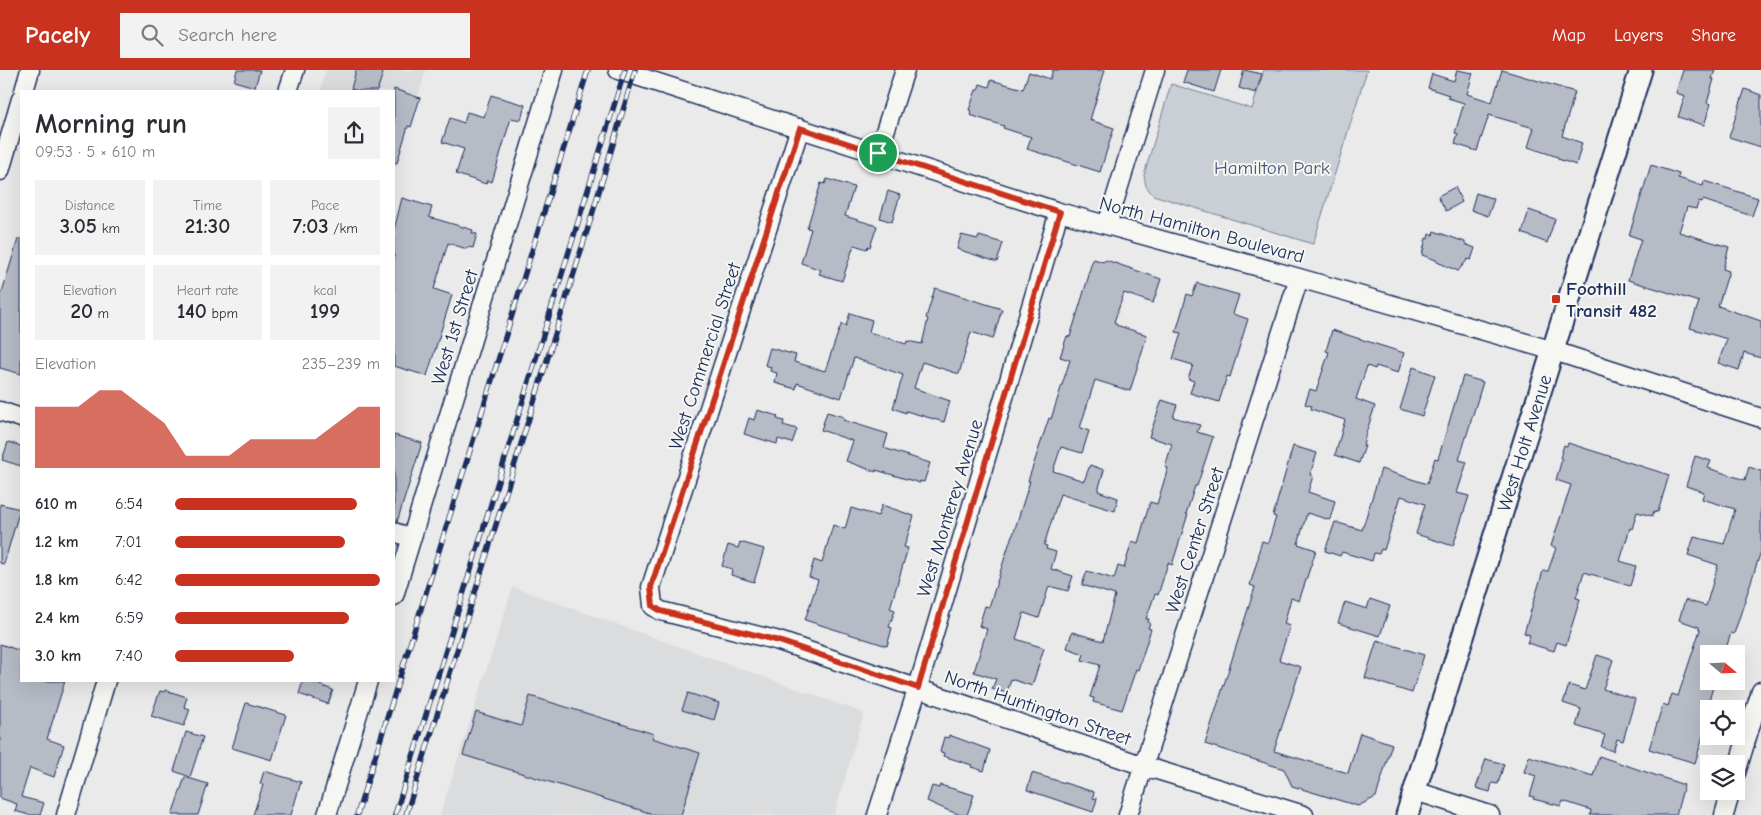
<!DOCTYPE html>
<meta charset="utf-8">
<style>
:root{--surface:#fff;--page:#f2f2f3;--text:#2b2b33;--muted:#7c7c81;--accent:#c8321e}
body{margin:0;font-family:"Comic Neue",sans-serif;background:var(--page);color:var(--text);height:100vh;display:flex;flex-direction:column;font-size:19px;white-space:nowrap}
*{box-sizing:border-box;margin:0}
p{font-size:16px;color:var(--muted)}
.icon{flex:none;width:28px;height:28px;fill:none;stroke:currentColor;stroke-width:2;stroke-linecap:round;stroke-linejoin:round}
.map{position:relative;flex:1;overflow:hidden}
.sheet{position:absolute;left:20px;top:20px;width:375px;height:592px;display:flex;flex-direction:column;background:var(--surface);border-radius:0px;box-shadow:0 5px 20px #0002}
.sheet>*{flex:none}
.needle{width:32px;rotate:109deg}
.fabs{position:absolute;left:1700px;top:575px;display:grid;gap:10px}
.fabs a{display:grid;place-items:center;width:45px;height:45px;border-radius:0px;background:var(--surface);box-shadow:0 5px 20px #0002;font-size:25px}
.pin{position:absolute;display:grid;place-items:center;width:42px;height:42px;color:#fff;margin:-21px;border:2px solid #fff;border-radius:50%;box-shadow:0 1px 5px #0007}
.round{display:grid;place-items:center;flex:none;width:52px;height:52px;border-radius:0px;background:var(--page)}
.head{display:flex;align-items:center;justify-content:space-between;height:85px;padding:0 15px}
h1{font-size:28px;font-weight:700;line-height:38px}
.figures{display:grid;grid-template-columns:repeat(3,1fr);gap:8px;height:85px;padding:5px 15px}
.figures div{display:grid;align-content:center;border-radius:0px;background:var(--page);text-align:center}
.figures b{font-size:21px;font-weight:700}
.figures small{font-size:14px;font-weight:400}
.figures p{font-size:14px}
.chart{height:140px;padding:10px 15px}
.chart p{display:flex;justify-content:space-between}
.chart svg{width:100%;height:90px;margin-top:5px;fill:var(--accent);opacity:.7}
ul{padding:0 15px;list-style:none;font-size:16px}
li{display:grid;grid-template-columns:80px 60px 1fr;align-items:center;height:38px}
li i{height:12px;border-radius:6px;background:var(--accent)}
header{display:flex;align-items:center;gap:30px;box-sizing:border-box;height:70px;padding:0 25px;background:var(--accent);color:#fff}
header strong{font-size:24px}
nav{display:flex;gap:28px;margin-inline-start:auto;font-size:18px}
.search{width:350px;height:45px;background:var(--page);display:flex;align-items:center;gap:12px;box-sizing:border-box;padding:0 18px;border-radius:0px;color:var(--muted);font-size:19px}
.map>svg:first-child{display:block}
</style>
<header>
<strong>Pacely</strong>
<div class="search"><svg class="icon" aria-label="search" viewBox="0 0 24 24"><circle cx="10" cy="10" r="6"/><path d="M15 15l6 6"/></svg>Search here</div>
<nav><a>Map</a><a>Layers</a><a>Share</a></nav>
</header>
<div class="map">
<svg width="1761" height="745" viewBox="0 0 1761 745">
<rect width="100%" height="100%" fill="#e9eae9"/>
<filter id="ink" filterUnits="userSpaceOnUse"><feTurbulence type="fractalNoise" baseFrequency=".02" numOctaves="2"/><feDisplacementMap in="SourceGraphic" scale="10" xChannelSelector="R" yChannelSelector="G"/><feConvolveMatrix kernelMatrix="1 2 1 2 8 2 1 2 1" color-interpolation-filters="sRGB"/></filter>
<g filter="url(#ink)">
<path fill="#dadcde" d="M 326,0 L 426,0 L 394,102 L 394,21 L 320,21 Z
M 513,517 L 864,643 L 834,745 L 440,745 Z"/>
<path fill="#caced5" stroke="#727e9a" d="M 1264,0 L 1367,0 L 1313,174 L 1153,125 L 1146,116 L 1144,105 L 1171,14 L 1252,39 Z"/>
<path fill="#b6bbc6" stroke="#1b2f5e" d="M 237,0 L 260,0 L 255,17 L 234,11 Z
M 356,0 L 384,0 L 377,21 L 359,21 L 351,19 Z
M 1053,0 L 1105,0 L 1090,50 L 1114,58 L 1100,102 L 1027,79 L 1031,67 L 1003,58 L 1004,56 L 970,45 L 971,41 L 969,40 L 976,20 L 978,20 L 980,14 L 989,17 L 991,10 L 1023,19 L 1029,2 L 1050,9 Z
M 1187,0 L 1221,0 L 1214,22 L 1183,12 Z
M 1244,0 L 1262,4 L 1256,23 L 1239,18 Z
M 1457,0 L 1473,3 L 1467,24 L 1492,32 L 1502,0 L 1575,22 L 1562,66 L 1582,73 L 1576,95 L 1558,89 L 1558,87 L 1528,77 L 1534,58 L 1489,45 L 1477,81 L 1455,74 L 1458,64 L 1455,63 L 1464,33 L 1448,28 L 1449,25 L 1428,18 L 1432,4 L 1454,11 Z
M 1683,0 L 1715,0 L 1712,9 L 1714,9 L 1707,33 L 1711,34 L 1704,55 L 1678,47 L 1685,26 L 1676,23 Z
M 394,19 L 420,28 L 411,57 L 408,56 L 397,93 L 394,92 Z
M 1745,19 L 1761,25 L 1761,77 L 1729,67 Z
M 491,25 L 525,35 L 521,50 L 511,48 L 492,112 L 487,110 L 486,114 L 456,104 L 464,79 L 442,72 L 450,48 L 464,53 L 467,42 L 484,47 Z
M 1651,95 L 1679,104 L 1678,108 L 1703,116 L 1704,111 L 1758,128 L 1752,146 L 1703,130 L 1702,132 L 1699,131 L 1696,139 L 1687,137 L 1679,162 L 1729,177 L 1723,199 L 1729,201 L 1718,236 L 1761,251 L 1761,288 L 1744,283 L 1739,300 L 1718,293 L 1727,269 L 1690,258 L 1699,232 L 1628,210 L 1641,169 L 1629,165 Z
M 827,109 L 854,117 L 845,146 L 877,156 L 870,177 L 868,176 L 867,179 L 854,175 L 842,211 L 819,204 L 821,200 L 801,193 L 811,159 L 807,158 L 821,113 L 825,114 Z
M 1455,117 L 1462,132 L 1446,141 L 1438,126 Z
M 888,121 L 900,125 L 892,152 L 880,148 Z
M 1476,123 L 1494,129 L 1488,146 L 1471,140 Z
M 402,128 L 432,137 L 429,147 L 473,160 L 472,163 L 477,164 L 473,178 L 468,177 L 467,179 L 448,173 L 434,219 L 452,225 L 427,306 L 394,296 L 394,160 Z
M 1529,140 L 1555,149 L 1547,173 L 1522,163 Z
M 1434,161 L 1465,172 L 1465,174 L 1475,178 L 1471,190 L 1468,189 L 1458,201 L 1437,192 L 1436,190 L 1422,185 L 1426,168 L 1428,169 L 1429,164 L 1433,165 Z
M 961,165 L 978,169 L 979,166 L 1003,173 L 997,192 L 957,179 Z
M 18,169 L 21,169 L 21,304 L 0,298 L 0,222 L 2,222 Z
M 1094,189 L 1103,192 L 1106,190 L 1161,209 L 1153,233 L 1124,223 L 1114,252 L 1116,253 L 1116,255 L 1147,265 L 1130,321 L 1095,310 L 1080,358 L 1089,361 L 1082,383 L 1061,377 L 1053,401 L 1084,411 L 1090,395 L 1104,400 L 1098,421 L 1118,428 L 1115,441 L 1060,424 L 1044,475 L 1047,476 L 1046,479 L 1056,482 L 1051,499 L 1073,506 L 1068,521 L 1049,516 L 1039,548 L 1024,543 L 1016,569 L 1044,578 L 1032,616 L 1011,609 L 1007,623 L 992,619 L 996,609 L 974,602 L 987,559 L 979,556 L 985,536 L 989,537 L 1012,465 L 1013,465 L 1030,411 L 1028,411 L 1049,348 L 1051,349 L 1070,290 L 1060,287 L 1067,266 L 1070,267 L 1089,205 L 1088,205 L 1092,192 Z
M 1197,213 L 1239,225 L 1233,244 L 1248,249 L 1230,307 L 1227,306 L 1219,332 L 1190,323 L 1194,311 L 1188,309 L 1193,295 L 1173,289 L 1181,263 L 1176,262 L 1187,224 L 1192,226 Z
M 935,218 L 1002,239 L 993,269 L 971,262 L 959,304 L 922,292 L 914,318 L 950,331 L 944,352 L 906,341 L 906,343 L 893,338 L 903,305 L 854,288 L 841,328 L 797,313 L 796,319 L 775,313 L 777,303 L 770,301 L 771,297 L 765,295 L 770,278 L 796,285 L 794,292 L 825,301 L 839,260 L 842,254 L 846,256 L 850,243 L 872,250 L 869,262 L 906,274 L 907,271 L 922,274 L 928,249 L 926,248 Z
M 1332,260 L 1404,283 L 1398,303 L 1376,296 L 1375,299 L 1367,296 L 1356,329 L 1375,336 L 1366,363 L 1363,376 L 1365,376 L 1359,393 L 1335,385 L 1345,350 L 1311,339 L 1312,336 L 1305,334 L 1310,319 L 1316,321 L 1329,282 L 1326,281 Z
M 1413,297 L 1435,305 L 1422,346 L 1400,339 Z
M 1463,306 L 1483,312 L 1459,390 L 1467,392 L 1457,423 L 1469,426 L 1453,476 L 1416,464 L 1425,434 L 1401,426 L 1384,480 L 1381,479 L 1379,484 L 1374,483 L 1372,491 L 1342,482 L 1340,486 L 1325,481 L 1335,452 L 1362,460 L 1381,399 L 1427,414 L 1435,388 L 1438,389 Z
M 1162,330 L 1177,335 L 1173,347 L 1200,355 L 1197,362 L 1213,367 L 1197,416 L 1195,416 L 1186,444 L 1188,444 L 1172,495 L 1168,493 L 1158,525 L 1155,524 L 1146,549 L 1149,549 L 1148,552 L 1150,553 L 1148,558 L 1151,559 L 1138,600 L 1136,599 L 1122,640 L 1093,632 L 1094,628 L 1090,627 L 1100,595 L 1082,590 L 1084,584 L 1067,578 L 1072,562 L 1103,571 L 1115,525 L 1082,515 L 1087,501 L 1114,509 L 1118,496 L 1124,498 L 1132,471 L 1138,473 L 1150,432 L 1157,434 L 1168,398 L 1165,397 L 1172,374 L 1149,367 Z
M 757,340 L 778,346 L 777,349 L 784,351 L 783,355 L 797,359 L 792,373 L 778,369 L 777,374 L 744,364 L 749,348 L 754,350 Z
M 827,342 L 844,347 L 843,350 L 888,364 L 884,378 L 930,393 L 924,412 L 920,411 L 920,413 L 876,400 L 876,402 L 846,391 L 853,371 L 821,360 Z
M 394,365 L 422,373 L 397,452 L 394,451 Z
M 8,372 L 21,376 L 21,396 L 2,390 Z
M 1568,373 L 1669,405 L 1658,442 L 1654,441 L 1652,446 L 1637,442 L 1632,459 L 1630,458 L 1620,491 L 1636,496 L 1630,516 L 1584,502 L 1576,528 L 1580,529 L 1566,575 L 1557,572 L 1554,581 L 1527,573 L 1530,565 L 1524,563 L 1543,501 L 1548,501 L 1556,478 L 1551,476 L 1571,415 L 1556,410 L 1562,389 L 1560,388 L 1564,375 L 1567,376 Z
M 1293,376 L 1317,383 L 1310,405 L 1313,406 L 1308,422 L 1335,431 L 1330,450 L 1307,443 L 1298,474 L 1316,480 L 1299,531 L 1291,528 L 1284,554 L 1290,556 L 1279,590 L 1301,597 L 1274,681 L 1348,703 L 1360,663 L 1392,674 L 1376,727 L 1358,736 L 1292,716 L 1284,699 L 1205,674 L 1255,517 L 1250,515 L 1259,485 L 1258,484 L 1262,471 L 1268,473 L 1276,447 L 1273,446 Z
M 1695,386 L 1711,391 L 1708,398 L 1745,410 L 1749,397 L 1761,401 L 1761,481 L 1734,564 L 1731,563 L 1724,584 L 1709,584 L 1709,611 L 1715,611 L 1707,637 L 1711,638 L 1709,639 L 1709,646 L 1695,693 L 1649,679 L 1663,634 L 1668,636 L 1672,624 L 1678,626 L 1700,560 L 1699,559 L 1699,557 L 1679,550 L 1685,530 L 1706,536 L 1718,495 L 1688,485 L 1694,467 L 1724,474 L 1735,439 L 1702,429 L 1704,422 L 1686,416 Z
M 0,434 L 20,439 L 4,494 L 0,493 Z
M 882,435 L 914,446 L 904,477 L 908,478 L 890,538 L 895,540 L 889,557 L 892,558 L 887,576 L 805,550 L 818,510 L 809,507 L 814,490 L 822,493 L 833,455 L 845,459 L 851,438 L 878,446 Z
M 740,472 L 764,479 L 754,512 L 731,505 L 732,499 L 722,496 L 728,475 L 738,478 Z
M 1370,529 L 1390,536 L 1380,566 L 1338,553 L 1345,532 L 1367,539 Z
M 1377,570 L 1424,585 L 1412,623 L 1365,608 Z
M 0,574 L 21,581 L 21,611 L 65,611 L 47,669 L 64,675 L 54,707 L 30,698 L 21,727 L 44,733 L 40,745 L 29,745 L 15,741 L 17,734 L 0,728 Z
M 1597,585 L 1613,590 L 1603,619 L 1635,629 L 1623,671 L 1617,669 L 1613,681 L 1601,677 L 1605,665 L 1576,656 L 1581,639 L 1563,633 L 1569,615 L 1585,620 Z
M 303,611 L 309,611 L 333,620 L 328,634 L 299,624 Z
M 165,620 L 187,627 L 184,637 L 190,639 L 184,656 L 151,646 L 160,621 L 165,622 Z
M 688,623 L 719,633 L 714,650 L 682,640 Z
M 530,626 L 654,664 L 652,668 L 700,683 L 681,745 L 656,745 L 463,685 L 476,642 L 521,656 Z
M 246,633 L 286,645 L 272,690 L 232,678 Z
M 186,662 L 203,667 L 190,707 L 174,701 Z
M 949,665 L 990,680 L 984,701 L 971,697 L 972,695 L 943,686 L 944,683 L 940,682 L 944,667 L 948,668 Z
M 1529,686 L 1593,706 L 1599,686 L 1684,715 L 1676,745 L 1590,745 L 1591,740 L 1563,731 L 1561,736 L 1533,729 L 1534,727 L 1530,726 L 1536,706 L 1524,702 Z
M 1486,689 L 1504,694 L 1498,714 L 1492,713 L 1490,722 L 1476,718 Z
M 264,701 L 301,712 L 291,745 L 253,745 L 263,715 L 260,714 Z
M 1032,703 L 1094,722 L 1093,728 L 1097,729 L 1093,742 L 1027,720 Z
M 185,707 L 208,714 L 198,745 L 172,745 Z
M 940,715 L 974,725 L 967,745 L 961,745 L 947,740 L 927,731 L 932,716 L 939,718 Z"/>
<g fill="none" stroke-linecap="round" stroke-linejoin="round">
<defs>
<path id="minor" d="M 618,0 L 1059,142 L 1299,208 L 1554,281 L 1761,348
M 24,21 L 30,0
M 288,21 L 295,0
M 800,58 L 651,517 L 653,536 L 661,541 L 779,571 L 1144,696 L 1304,745
M 878,83 L 905,0
M 0,101 L 21,29
M 1107,155 L 1155,0
M 0,341 L 21,348
M 394,462 L 412,468
M 394,526 L 554,0
M 1736,703 L 1761,621
M 1415,721 L 1490,745
M 66,745 L 106,611
M 327,745 L 368,611
M 877,745 L 918,617 L 1059,142
M 1128,745 L 1299,208
M 1724,745 L 1731,721"/>
<g id="major">
<path id="s1" d="M 1407,745 L 1641,0"/>
</g>
</defs>
<use href="#minor" stroke="#1b2f5e" stroke-width="21"/>
<use href="#major" stroke="#1b2f5e" stroke-width="25"/>
<use href="#minor" stroke="#f6f6f2" stroke-width="18"/>
<use href="#major" stroke="#f6f6f2" stroke-width="21"/>
<defs>
<path id="rail" d="M 357,745 L 588,0
M 395,745 L 625,0
M 406,745 L 592,145 L 635,0"/>
</defs>
<use href="#rail" stroke="#1b2f5e" stroke-width="5.5"/>
<use href="#rail" stroke="#f6f6f2" stroke-width="4" stroke-dasharray="11" stroke-linecap="butt"/>
</g>
</g>
<g fill="none" stroke-linecap="round" stroke-linejoin="round" filter="url(#ink)">
<defs>
<path id="route" d="M 800,58 L 1060,142 L 918,618 L 779,571 L 661,541 L 653,536 L 651,517 Z"/>
</defs>
<use href="#route" stroke="#fff" stroke-width="10"/>
<use href="#route" stroke="#c8321e" stroke-width="6"/>
</g>
<rect fill="#c8321e" stroke="#f6f6f2" stroke-width="2" x="1551" y="224" width="10" height="10" rx="2.5"/>
<g text-anchor="middle" stroke-width="4" stroke-linejoin="round" paint-order="stroke">
<g font-size="19" fill="#47577c" stroke="#f6f6f2">
<text x="1272" y="104">Hamilton Park</text>
</g>
<g font-size="19" fill="#1b2f5e" stroke="#f6f6f2">
<text transform="translate(1202 159) rotate(15)" y="7">North Hamilton Boulevard</text>
<text transform="translate(454 257) rotate(-73)" y="7">West 1st Street</text>
<text transform="translate(704 286) rotate(-72)" y="7">West Commercial Street</text>
<text dy="7" stroke="none"><textPath href="#s1" startOffset="390">West Holt Avenue</textPath></text>
<text transform="translate(949 438) rotate(-73)" y="7">West Monterey Avenue</text>
<text transform="translate(1194 470) rotate(-72)" y="7">West Center Street</text>
<text transform="translate(1038 637) rotate(19)" y="7">North Huntington Street</text>
</g>
<g font-size="19" font-weight="bold" fill="#1b2f5e" stroke="#f6f6f2" text-anchor="start">
<text x="1566" y="225">Foothill<tspan x="1566" dy="22">Transit 482</tspan></text>
</g>
</g>
</svg>
<div class="fabs">
<a><svg class="needle" viewBox="-14 -14 28 28"><path d="M0-13l5 13h-10z" fill="#e53935"/><path d="M0 13l5-13h-10z" fill="#7c7c81"/></svg></a>
<a><svg class="icon" aria-label="locate" viewBox="0 0 24 24"><circle cx="12" cy="12" r="6"/><path d="M12 2v4M12 18v4M2 12h4M18 12h4"/></svg></a>
<a><svg class="icon" aria-label="layers" viewBox="0 0 24 24"><path d="M12 4l9 5-9 5-9-5zM3 14l9 5 9-5"/></svg></a>
</div>
<div class="pin" style="left:878px;top:83px;background:#1e9e55"><svg class="icon" aria-label="arrive" viewBox="0 0 24 24"><path d="M6 21V4h12l-3 4 3 4H6"/></svg></div>
<section class="sheet">
<div class="head"><div><h1>Morning run</h1><p>09:53 · 5 × 610 m</p></div><a class="round"><svg class="icon" aria-label="share" viewBox="0 0 24 24"><path d="M12 15V3M7 8l5-5 5 5M5 13v7h14v-7"/></svg></a></div>
<div class="figures">
<div><p>Distance</p><b>3.05<small> km</small></b></div>
<div><p>Time</p><b>21:30</b></div>
<div><p>Pace</p><b>7:03<small> /km</small></b></div>
</div>
<div class="figures">
<div><p>Elevation</p><b>20<small> m</small></b></div>
<div><p>Heart rate</p><b>140<small> bpm</small></b></div>
<div><p>kcal</p><b>199</b></div>
</div>
<div class="chart"><p><span>Elevation</span>235–239 m</p>
<svg viewBox="0 0 160 44" preserveAspectRatio="none"><path d="M0 44V14L10 14L20 14L30 6L40 6L50 14L60 22L70 38L80 38L90 38L100 30L110 30L120 30L130 30L140 22L150 14L160 14V44z"/></svg>
</div>
<ul>
<li><b>610 m</b>6:54<i style="width:89%"></i></li>
<li><b>1.2 km</b>7:01<i style="width:83%"></i></li>
<li><b>1.8 km</b>6:42<i style="width:100%"></i></li>
<li><b>2.4 km</b>6:59<i style="width:85%"></i></li>
<li><b>3.0 km</b>7:40<i style="width:58%"></i></li>
</ul>
</section>
</div>
